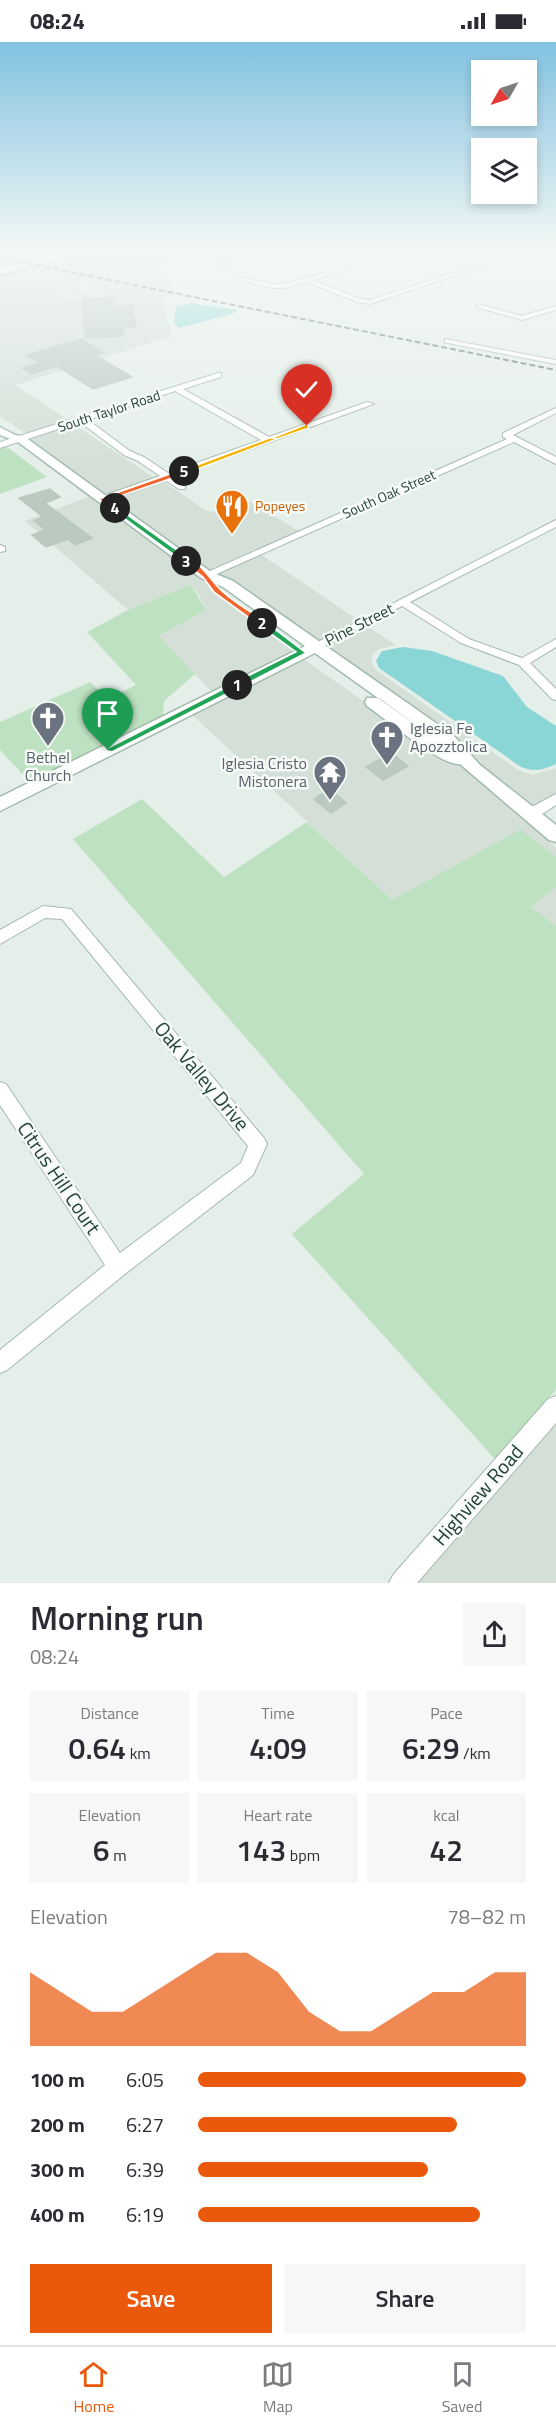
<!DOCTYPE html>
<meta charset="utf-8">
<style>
:root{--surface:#fff;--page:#f7f7f7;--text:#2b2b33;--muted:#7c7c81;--line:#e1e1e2;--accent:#ea580c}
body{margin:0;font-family:"Titillium Web",sans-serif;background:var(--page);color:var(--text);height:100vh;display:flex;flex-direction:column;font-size:22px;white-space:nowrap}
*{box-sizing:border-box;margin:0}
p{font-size:20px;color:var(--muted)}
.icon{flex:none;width:33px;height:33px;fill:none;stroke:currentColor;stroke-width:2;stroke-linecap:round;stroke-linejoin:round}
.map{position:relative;height:1541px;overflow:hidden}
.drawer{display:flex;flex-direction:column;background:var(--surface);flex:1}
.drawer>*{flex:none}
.needle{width:39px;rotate:231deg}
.buttons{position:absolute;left:471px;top:18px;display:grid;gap:12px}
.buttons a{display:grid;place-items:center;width:66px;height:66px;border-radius:0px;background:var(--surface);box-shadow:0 3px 9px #0003;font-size:30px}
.pin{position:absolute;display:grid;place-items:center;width:51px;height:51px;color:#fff;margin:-62px -26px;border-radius:50% 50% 50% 0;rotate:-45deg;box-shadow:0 0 6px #0007}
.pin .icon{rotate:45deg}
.km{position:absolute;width:30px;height:30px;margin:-15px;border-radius:50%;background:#222;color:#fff;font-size:16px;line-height:30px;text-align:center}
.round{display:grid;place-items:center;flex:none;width:63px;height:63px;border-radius:0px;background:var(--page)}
.overview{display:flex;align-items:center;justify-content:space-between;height:102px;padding:0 30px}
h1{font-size:33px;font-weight:600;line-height:45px}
.figures{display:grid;grid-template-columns:repeat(3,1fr);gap:9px;height:102px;padding:6px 30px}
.figures div{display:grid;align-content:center;border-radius:0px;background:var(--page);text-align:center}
.figures b{font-size:30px;font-weight:600}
.figures small{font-size:16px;font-weight:400}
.figures p{font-size:16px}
.chart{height:168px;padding:12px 30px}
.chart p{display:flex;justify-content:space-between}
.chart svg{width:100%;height:108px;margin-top:6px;fill:var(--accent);opacity:.7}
.cta{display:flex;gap:12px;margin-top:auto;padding:12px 30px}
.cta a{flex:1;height:69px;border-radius:0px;background:var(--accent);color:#fff;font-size:24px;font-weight:600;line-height:69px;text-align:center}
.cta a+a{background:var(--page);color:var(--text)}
ul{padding:0 30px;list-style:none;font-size:20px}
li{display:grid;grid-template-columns:96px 72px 1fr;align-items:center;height:45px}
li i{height:15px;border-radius:8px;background:var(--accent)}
.status{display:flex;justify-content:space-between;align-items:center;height:42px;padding:0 30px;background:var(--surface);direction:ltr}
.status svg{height:16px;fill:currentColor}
.tab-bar{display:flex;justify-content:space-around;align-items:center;height:84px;border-top:2px solid var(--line);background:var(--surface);font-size:16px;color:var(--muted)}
.tab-bar a{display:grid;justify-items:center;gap:3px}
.tab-bar .on{color:var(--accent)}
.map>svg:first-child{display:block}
</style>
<div class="status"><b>08:24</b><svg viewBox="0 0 49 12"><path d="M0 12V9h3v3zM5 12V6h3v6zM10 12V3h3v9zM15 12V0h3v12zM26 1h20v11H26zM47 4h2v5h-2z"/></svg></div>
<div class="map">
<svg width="556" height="1541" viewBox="0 0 556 1541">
<rect width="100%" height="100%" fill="#e5efe9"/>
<path fill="#d3dfd7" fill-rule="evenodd" d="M 0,208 L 82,208 L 0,229 Z
M 91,208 L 230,208 L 256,219 L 242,220 L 239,221 L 242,223 L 223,228 L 193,215 L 160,224 L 179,252 L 162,257 L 172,294 L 16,343 L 71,380 L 25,394 L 25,391 L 0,374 L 0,231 ZM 50,237 L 86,244 L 84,246 L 109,252 L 101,256 L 79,258 L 61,254 L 64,252 L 30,247 Z
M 51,237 L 84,245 L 81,247 L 107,253 L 81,257 L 57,249 L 53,251 L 33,246 Z
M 75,383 L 156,437 L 104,454 L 27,397 Z
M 19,400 L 202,535 L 212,550 L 294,610 L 213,651 L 158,594 L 206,568 L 200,555 L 191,543 L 128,568 L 25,479 L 88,455 Z
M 163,439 L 205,468 L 211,470 L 250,460 L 299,489 L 207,529 L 109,457 Z
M 260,512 L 358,578 L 315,600 L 214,533 Z
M 365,583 L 396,603 L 379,607 L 373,612 L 371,620 L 376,628 L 518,728 L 532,733 L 556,726 L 556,751 L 531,766 L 321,605 Z
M 301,615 L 429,706 L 470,729 L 556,806 L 556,815 L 521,787 L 392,858 L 190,671 Z
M 556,845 L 556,884 L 531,865 Z
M 556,1382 L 556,1541 L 417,1541 L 475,1475 Z"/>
<path fill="#bde1c1" d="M 7,405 L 47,435 L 0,452 L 0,407 Z
M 191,543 L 206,568 L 158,594 L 195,632 L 164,659 L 163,674 L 32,742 L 0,708 L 0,680 L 90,640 L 108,657 L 136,643 L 87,590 L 128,568 Z
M 142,757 L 224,835 L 307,780 L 392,858 L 521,787 L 556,815 L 556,845 L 531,865 L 556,884 L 556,1348 L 495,1417 L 292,1192 L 364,1132 L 73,797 Z"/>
<path fill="#8ad6d6" d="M 191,261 L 238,268 L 232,272 L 178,286 L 174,280 L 176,265 Z
M 403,605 L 432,609 L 503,634 L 527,665 L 556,684 L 556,722 C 543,728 535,730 521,725 L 379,626 L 376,619 L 382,609 Z"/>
<path fill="#bacac1" stroke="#b7c9be" stroke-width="1.5" d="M 114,255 L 115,264 L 132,263 L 136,285 L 123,286 L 124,294 L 85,296 L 82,257 Z
M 81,297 L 104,311 L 95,313 L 132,335 L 93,347 L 57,324 L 31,332 L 22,326 L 39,321 L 27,313 Z
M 50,447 L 60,455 L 45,461 L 92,496 L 75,503 L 68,497 L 46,505 L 32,493 L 46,488 L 34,479 L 43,475 L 19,456 Z
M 391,711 L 408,724 L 383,738 L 366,725 Z
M 330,747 L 346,761 L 331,771 L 314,757 Z"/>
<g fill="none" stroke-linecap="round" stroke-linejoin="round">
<defs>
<path id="street" d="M 232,208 L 240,208 L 250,213 L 245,214 Z
M 400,208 L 410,208 L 313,238 L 360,257 L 370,258 L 481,222 L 486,223 L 370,262 L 357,260 L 307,240 L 285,246 L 272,246 L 235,237 L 238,235 L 272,242 L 285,242 Z
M 478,262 L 522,274 L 556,264 L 556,268 L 522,278 L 476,265 Z
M 445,297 L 556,318 L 556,322 L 448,301 L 445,301 Z
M 218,331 L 221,331 L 221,335 L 183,347 L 269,395 L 367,360 L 374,362 L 173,435 L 185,443 L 185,447 L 179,447 L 165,438 L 103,460 L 100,459 L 100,455 L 160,434 L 138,419 L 124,413 L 80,380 L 0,406 L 0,400 ZM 175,349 L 261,398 L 168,431 L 144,415 L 130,409 L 88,378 Z
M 556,366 L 556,371 L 513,393 L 556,415 L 556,422 L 514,400 L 210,535 L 202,535 L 201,533 L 507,397 L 503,395 L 503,391 Z
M 556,478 L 556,485 L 410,560 L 469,597 L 522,616 L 556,597 L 556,605 L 530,621 L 556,647 L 556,658 L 552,657 L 519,623 L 461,601 L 402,564 L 318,607 L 310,607 L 308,605 Z
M 0,503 L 5,505 L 5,509 L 0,510 Z
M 556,752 L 556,763 L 536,776 L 526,776 L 524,772 L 526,768 Z
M 43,864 L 71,867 L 264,1096 L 267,1102 L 253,1133 L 125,1232 L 7,1328 L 0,1331 L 0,1308 L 105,1223 L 0,1063 L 0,1040 L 6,1042 L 120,1211 L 241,1121 L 248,1104 L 62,877 L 45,876 L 0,902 L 0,888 Z
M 556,1354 L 556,1381 L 417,1541 L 389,1541 L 393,1533 L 548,1357 Z"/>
<path id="secondary" d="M 77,208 L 91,208 L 0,233 L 0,227 Z
M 0,385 L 15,393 L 25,395 L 211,530 L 233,539 L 453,693 L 480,723 L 556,783 L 556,800 L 549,798 L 460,722 C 439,723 386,677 367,664 L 365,660 L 367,656 L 379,656 L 441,701 L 315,611 L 0,769 L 0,755 L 305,604 L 223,545 L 201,536 L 18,400 L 0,393 Z"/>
</defs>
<use href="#street" stroke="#a7b8af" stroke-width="2"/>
<use href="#secondary" stroke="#a2bbaf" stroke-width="3"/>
<use href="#street" fill="#fff" fill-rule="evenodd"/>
<use href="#secondary" fill="#fff" fill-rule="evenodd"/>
<path stroke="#5d7d6f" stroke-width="2" stroke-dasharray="6 3" stroke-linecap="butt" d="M 0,216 L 556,328"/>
</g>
<linearGradient id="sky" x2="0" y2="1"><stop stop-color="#82c2e1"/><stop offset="0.49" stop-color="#f3f8f5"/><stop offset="1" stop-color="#f3f8f5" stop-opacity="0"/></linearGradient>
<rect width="556" height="424" fill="url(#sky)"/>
<path fill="#22a559" stroke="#fff" stroke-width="1.5" d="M 237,640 L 241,643 L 240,645 L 112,710 L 104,708 Z"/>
<path fill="#22a559" stroke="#fff" stroke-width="1.5" d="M 259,579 L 264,579 L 306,611 L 240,645 L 234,645 L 234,641 L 296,610 L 259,583 Z"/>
<path fill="#f0652b" stroke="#fff" stroke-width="1.5" d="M 184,517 C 199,517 209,536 219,546 C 231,559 250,569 264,579 L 264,583 L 259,583 L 214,550 L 203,535 L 184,520 Z"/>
<path fill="#22a559" stroke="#fff" stroke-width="1.5" d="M 115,464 L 189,517 L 189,520 L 184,520 L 113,468 Z"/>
<path fill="#f0652b" stroke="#fff" stroke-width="1.5" d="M 184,427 L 187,431 L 108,458 L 118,468 L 113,468 L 99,457 Z"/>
<path fill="#f5b400" stroke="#fff" stroke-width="1.5" d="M 275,394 L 277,397 L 187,431 L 181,429 Z"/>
<path fill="#f5b400" stroke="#fff" stroke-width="1.5" d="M 307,382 L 309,386 L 277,397 L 272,396 Z"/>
<defs>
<symbol id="restaurant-pin" viewBox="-11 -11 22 30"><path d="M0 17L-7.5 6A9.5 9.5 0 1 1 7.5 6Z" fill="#e8710a" stroke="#f6fbf7"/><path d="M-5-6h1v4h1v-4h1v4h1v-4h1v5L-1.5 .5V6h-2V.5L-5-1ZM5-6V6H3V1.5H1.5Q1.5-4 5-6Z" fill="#fff"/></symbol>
<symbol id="church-pin" viewBox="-11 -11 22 30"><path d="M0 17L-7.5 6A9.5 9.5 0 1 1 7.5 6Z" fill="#6b7280" stroke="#f6fbf7"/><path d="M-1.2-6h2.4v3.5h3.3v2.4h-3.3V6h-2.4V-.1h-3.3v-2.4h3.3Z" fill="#fff"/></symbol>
<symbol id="temple-pin" viewBox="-11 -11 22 30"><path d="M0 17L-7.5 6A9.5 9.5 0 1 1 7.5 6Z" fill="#6b7280" stroke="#f6fbf7"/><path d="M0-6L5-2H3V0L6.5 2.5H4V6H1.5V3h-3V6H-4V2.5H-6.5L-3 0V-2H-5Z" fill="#fff"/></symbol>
</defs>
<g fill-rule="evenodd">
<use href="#restaurant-pin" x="213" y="445" width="38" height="52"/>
<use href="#church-pin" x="29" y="657" width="38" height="52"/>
<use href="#church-pin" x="368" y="676" width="38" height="52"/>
<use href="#temple-pin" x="311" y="711" width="38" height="52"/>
</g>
<g text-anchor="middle" stroke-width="5" stroke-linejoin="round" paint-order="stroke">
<g font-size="14" fill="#224234" stroke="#f6fbf7">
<text transform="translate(109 369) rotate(-18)" y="5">South Taylor Road</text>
<text transform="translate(389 452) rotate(-24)" y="5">South Oak Street</text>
</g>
<g font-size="14" fill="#c56008" stroke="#f6fbf7" text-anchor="start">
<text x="255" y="469">Popeyes</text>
</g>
<g font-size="16" fill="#224234" stroke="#f6fbf7">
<text transform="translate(359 582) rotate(-27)" y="6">Pine Street</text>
</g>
<g font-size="16" fill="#5b616d" stroke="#f6fbf7" text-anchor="start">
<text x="410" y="692">Iglesia Fe<tspan x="410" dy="18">Apozztolica</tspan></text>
<text x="48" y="721" text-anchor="middle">Bethel<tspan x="48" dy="18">Church</tspan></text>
<text x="307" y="727" text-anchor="end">Iglesia Cristo<tspan x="307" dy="18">Mistonera</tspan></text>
</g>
<g font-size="20" fill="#224234" stroke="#f6fbf7">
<text transform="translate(202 1034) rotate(50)" y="7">Oak Valley Drive</text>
<text transform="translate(59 1136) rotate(56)" y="7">Citrus Hill Court</text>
<text transform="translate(478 1453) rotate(-49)" y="7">Highview Road</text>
</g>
</g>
</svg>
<div class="buttons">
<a><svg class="needle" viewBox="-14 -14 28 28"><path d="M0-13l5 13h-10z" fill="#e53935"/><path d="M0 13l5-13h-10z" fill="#7c7c81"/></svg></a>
<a><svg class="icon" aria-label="layers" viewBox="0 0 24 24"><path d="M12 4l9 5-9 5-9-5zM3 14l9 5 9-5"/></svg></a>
</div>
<div class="pin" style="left:108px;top:708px;background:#1e9e55"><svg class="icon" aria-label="arrive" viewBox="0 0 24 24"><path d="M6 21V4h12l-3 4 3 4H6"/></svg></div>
<div class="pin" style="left:307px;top:384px;background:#d93025"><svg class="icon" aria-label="check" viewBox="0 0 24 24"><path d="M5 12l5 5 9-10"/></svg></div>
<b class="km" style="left:237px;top:643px">1</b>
<b class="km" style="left:262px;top:581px">2</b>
<b class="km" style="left:186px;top:519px">3</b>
<b class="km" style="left:115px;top:466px">4</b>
<b class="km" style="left:184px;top:429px">5</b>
</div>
<section class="drawer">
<div class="overview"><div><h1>Morning run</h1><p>08:24</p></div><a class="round"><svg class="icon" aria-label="share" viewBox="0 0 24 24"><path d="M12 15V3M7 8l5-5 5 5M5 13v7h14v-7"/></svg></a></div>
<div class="figures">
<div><p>Distance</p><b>0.64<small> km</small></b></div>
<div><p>Time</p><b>4:09</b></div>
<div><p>Pace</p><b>6:29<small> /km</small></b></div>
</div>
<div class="figures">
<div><p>Elevation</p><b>6<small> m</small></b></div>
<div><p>Heart rate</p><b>143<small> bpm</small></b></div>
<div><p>kcal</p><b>42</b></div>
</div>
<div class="chart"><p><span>Elevation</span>78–82 m</p>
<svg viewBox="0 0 160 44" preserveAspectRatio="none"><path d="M0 44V14L10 22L20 30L30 30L40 22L50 14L60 6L70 6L80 14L90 30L100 38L110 38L120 30L130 22L140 22L150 14L160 14V44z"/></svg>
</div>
<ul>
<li><b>100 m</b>6:05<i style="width:100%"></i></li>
<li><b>200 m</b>6:27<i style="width:79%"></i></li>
<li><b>300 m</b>6:39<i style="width:70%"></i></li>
<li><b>400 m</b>6:19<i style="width:86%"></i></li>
</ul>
<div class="cta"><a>Save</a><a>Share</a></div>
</section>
<nav class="tab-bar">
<a class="on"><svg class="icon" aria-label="home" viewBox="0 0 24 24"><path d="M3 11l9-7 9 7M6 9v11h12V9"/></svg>Home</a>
<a><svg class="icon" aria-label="map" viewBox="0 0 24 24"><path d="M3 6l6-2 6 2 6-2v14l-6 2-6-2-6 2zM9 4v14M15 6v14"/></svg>Map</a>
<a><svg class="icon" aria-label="saved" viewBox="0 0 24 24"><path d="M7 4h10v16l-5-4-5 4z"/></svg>Saved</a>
</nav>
